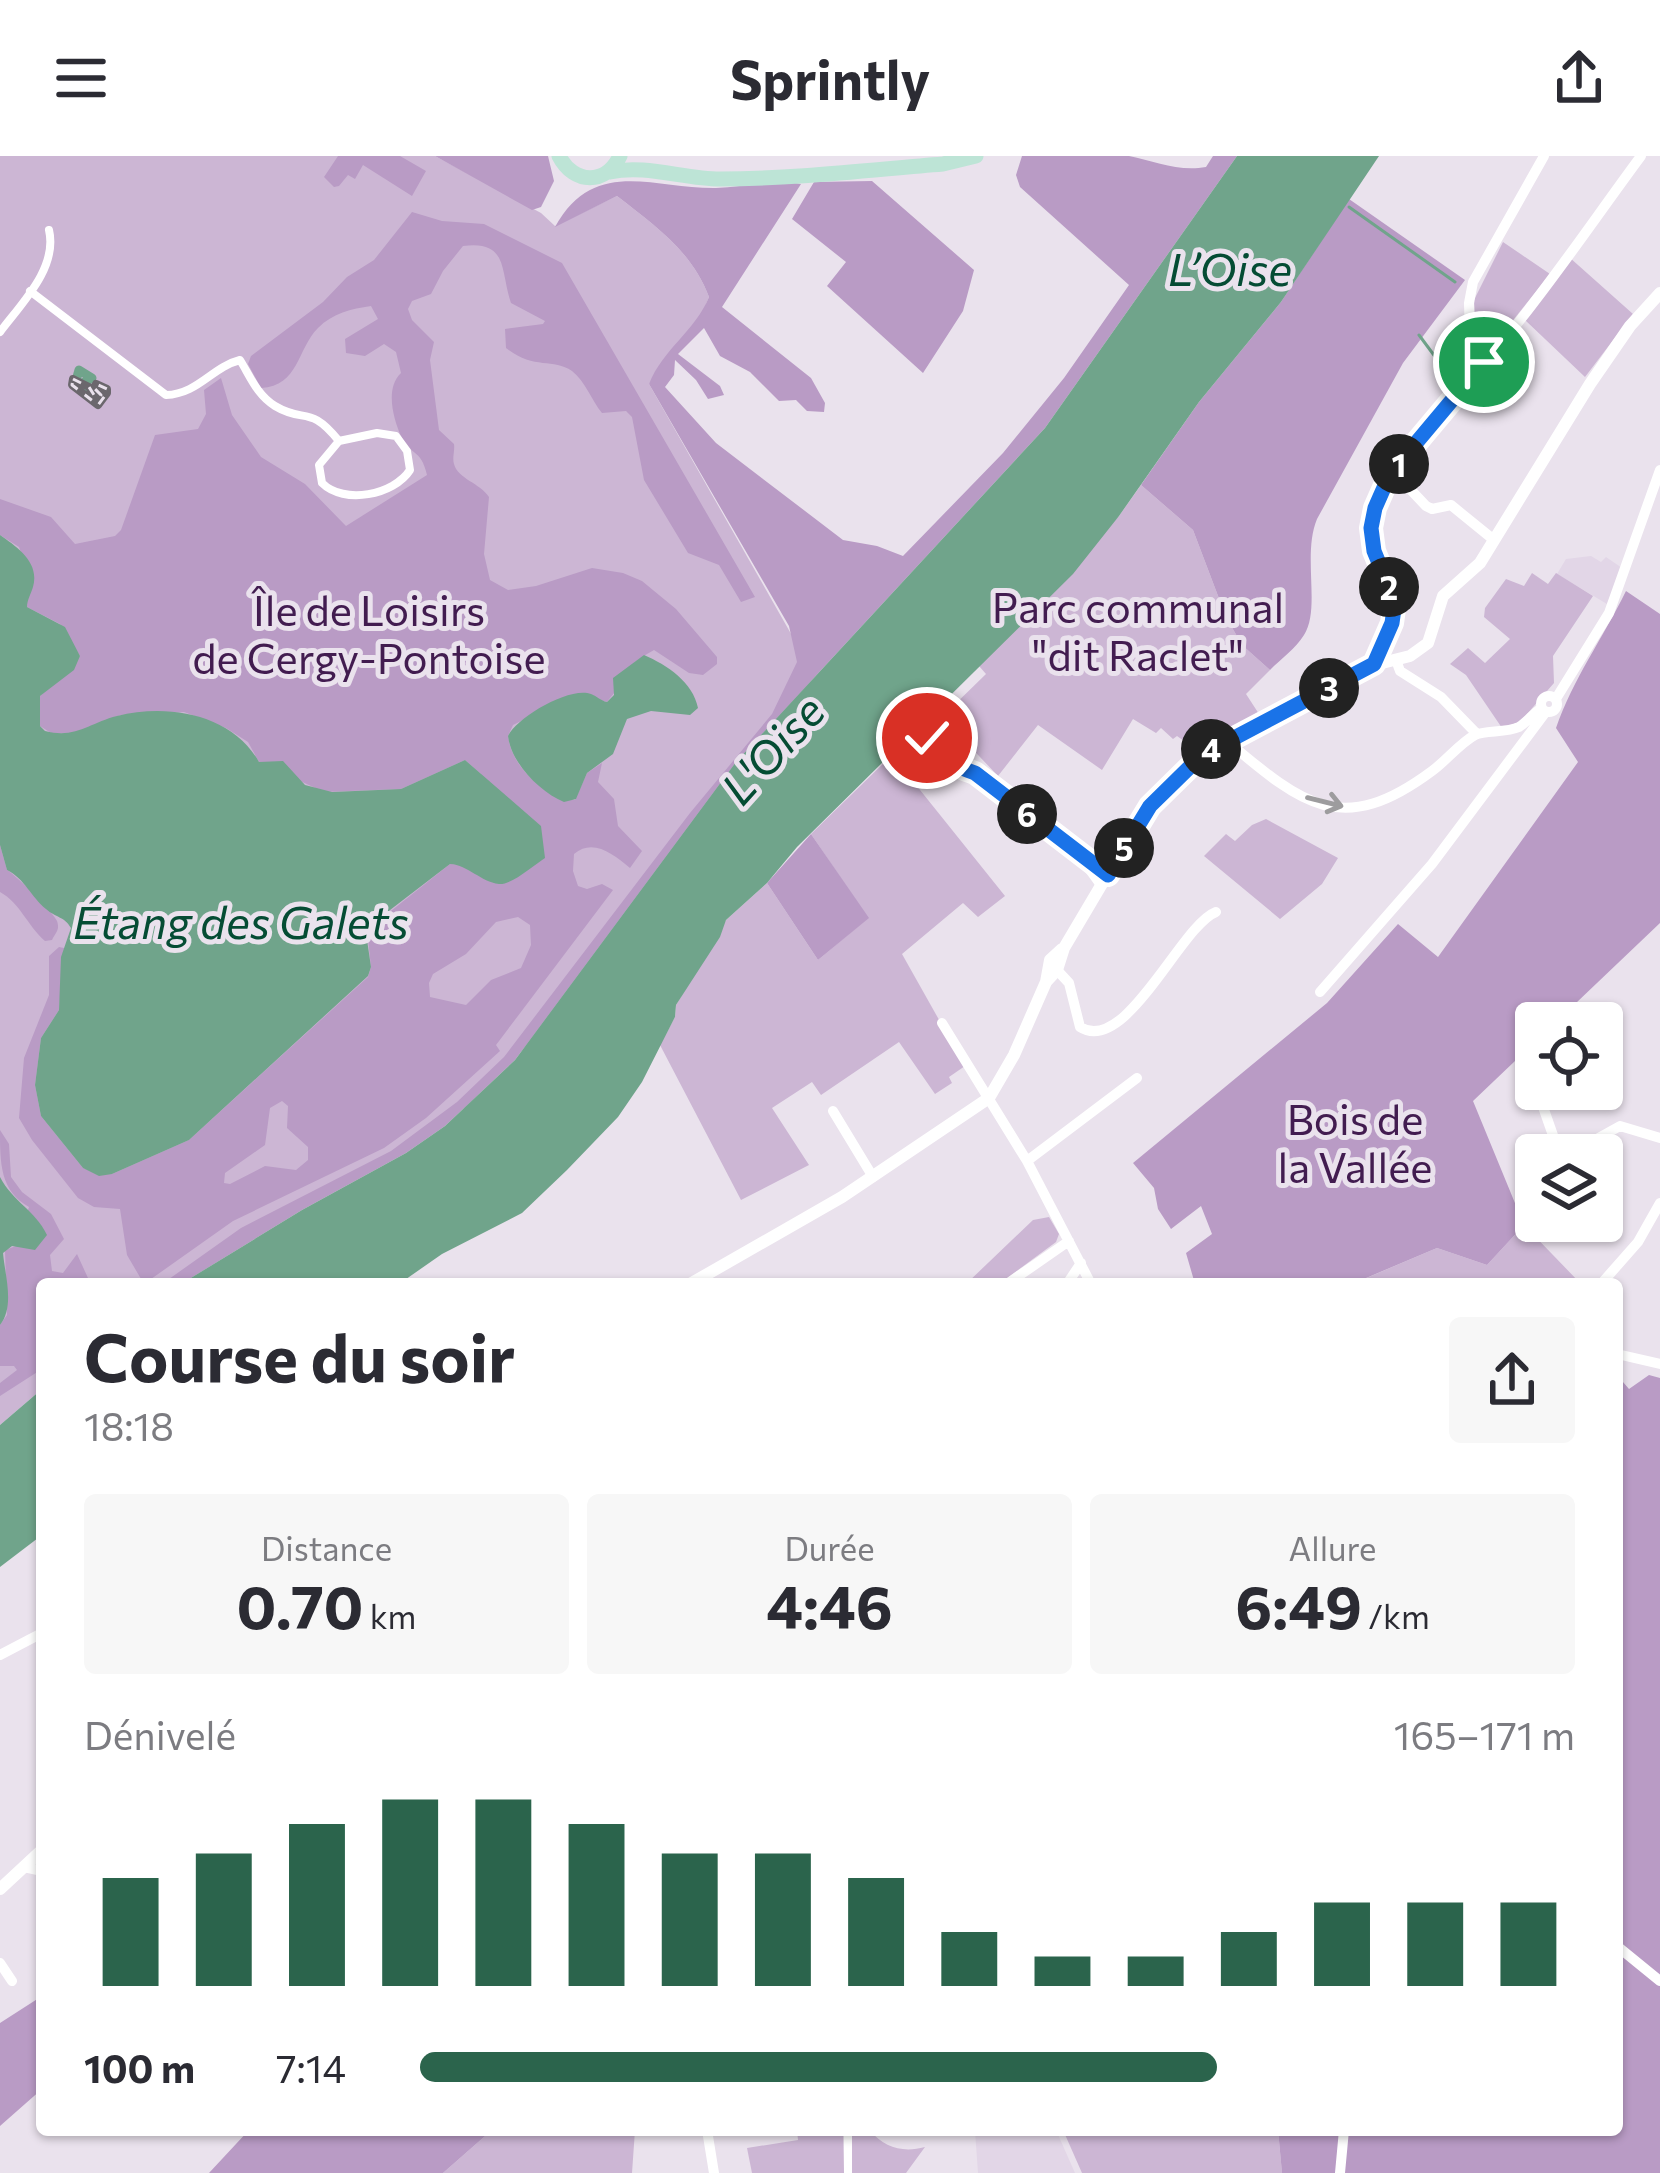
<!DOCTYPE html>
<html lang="fr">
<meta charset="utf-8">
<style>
:root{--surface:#fff;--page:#f7f7f7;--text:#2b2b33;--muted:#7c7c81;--accent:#2b644c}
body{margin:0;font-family:Commissioner,sans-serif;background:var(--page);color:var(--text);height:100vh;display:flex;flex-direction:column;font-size:45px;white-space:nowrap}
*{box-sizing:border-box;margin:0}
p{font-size:39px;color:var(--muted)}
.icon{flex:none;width:66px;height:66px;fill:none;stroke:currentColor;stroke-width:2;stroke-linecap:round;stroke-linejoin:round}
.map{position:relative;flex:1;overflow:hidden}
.side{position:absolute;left:36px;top:1122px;width:1587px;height:858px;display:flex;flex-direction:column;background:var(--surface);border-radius:12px;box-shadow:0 3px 9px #0004}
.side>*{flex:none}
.controls{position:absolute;left:1515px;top:846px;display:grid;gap:24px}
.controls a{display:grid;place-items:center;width:108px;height:108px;border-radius:12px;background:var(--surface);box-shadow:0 3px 9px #0004;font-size:60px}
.pin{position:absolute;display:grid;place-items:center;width:102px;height:102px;color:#fff;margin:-51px;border:6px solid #fff;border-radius:50%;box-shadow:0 3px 12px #0007}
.km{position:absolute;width:60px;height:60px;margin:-30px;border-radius:50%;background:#222;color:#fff;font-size:33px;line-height:60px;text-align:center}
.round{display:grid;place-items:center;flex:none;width:126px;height:126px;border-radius:12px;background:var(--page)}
.headline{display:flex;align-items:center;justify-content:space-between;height:204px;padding:0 48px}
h1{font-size:66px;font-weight:700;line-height:90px}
.stats{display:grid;grid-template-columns:repeat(3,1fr);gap:18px;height:204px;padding:12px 48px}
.stats div{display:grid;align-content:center;border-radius:12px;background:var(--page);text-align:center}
.stats b{font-size:60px;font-weight:700}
.stats small{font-size:33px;font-weight:400}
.stats p{font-size:33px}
.chart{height:336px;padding:24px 48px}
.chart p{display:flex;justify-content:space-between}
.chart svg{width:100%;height:216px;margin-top:12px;stroke:var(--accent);stroke-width:6}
ul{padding:0 48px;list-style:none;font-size:39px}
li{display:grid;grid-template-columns:192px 144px 1fr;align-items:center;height:90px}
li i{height:30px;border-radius:15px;background:var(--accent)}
header{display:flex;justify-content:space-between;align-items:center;height:156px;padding:0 48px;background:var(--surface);font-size:54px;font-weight:700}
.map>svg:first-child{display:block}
</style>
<header><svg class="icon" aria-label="menu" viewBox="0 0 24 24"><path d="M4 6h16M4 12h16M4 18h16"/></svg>Sprintly<svg class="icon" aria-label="share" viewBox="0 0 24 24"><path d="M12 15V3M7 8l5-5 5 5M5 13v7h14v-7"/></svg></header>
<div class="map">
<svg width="1660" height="2017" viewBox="0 0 1660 2017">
<rect width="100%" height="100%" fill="#eae2ed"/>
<path fill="#e2d6e7" d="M 1591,400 L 1601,406 L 1606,401 L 1622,412 L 1607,448 L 1557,418 L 1566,403 Z
M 1056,1974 L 1075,2017 L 978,2017 L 975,1975 Z"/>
<path fill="#ccb6d4" d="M 0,0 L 435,0 L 541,57 L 555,70 L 617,40 C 654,69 692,95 709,141 L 702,158 L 649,228 L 815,520 L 531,885 L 466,951 L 181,1128 L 42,1128 L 42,1233 L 0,1269 Z
M 1503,86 L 1550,118 L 1482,203 L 1477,201 L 1474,144 Z
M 1569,101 L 1633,158 L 1585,221 L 1525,164 Z
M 1141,329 L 1193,374 L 1226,461 L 1242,489 L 1270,514 L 1246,538 L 1259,558 L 1221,584 L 1198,595 L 1177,580 L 1173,583 L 1161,572 L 1156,577 L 1133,563 L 1102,614 L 1038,569 L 998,620 L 942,561 L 986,518 L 979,510 L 1119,360 Z
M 1532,417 L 1548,428 L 1556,417 L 1593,440 L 1553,500 L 1554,527 L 1520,566 L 1502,572 L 1466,519 L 1450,508 L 1468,492 L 1485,507 L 1510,483 L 1484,461 L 1485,452 L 1506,423 L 1524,430 Z
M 892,599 L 1005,740 L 978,761 L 963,747 L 902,798 L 965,910 L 949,921 L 952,927 L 935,938 L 899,886 L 821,939 L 812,926 L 772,952 L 809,1009 L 741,1044 L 660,889 L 675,861 L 676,849 L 726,764 L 767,727 L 818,804 L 868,762 L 811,678 Z
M 1266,663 L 1338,702 L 1322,728 L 1280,763 L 1204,700 L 1226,678 L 1235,685 L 1252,669 Z
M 1049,1061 L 1059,1078 L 1056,1086 L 999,1128 L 966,1128 L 1033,1064 Z
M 1524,1069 L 1581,1128 L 1357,1126 L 1437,1092 L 1487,1109 Z
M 492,1974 L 635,1974 L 632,2017 L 443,2017 Z
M 797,1974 L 843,1974 L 844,2017 L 752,2017 L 747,1992 L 798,1984 Z
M 851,1974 L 869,1974 C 885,1992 903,1997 925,1991 L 906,2017 L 851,2017 Z
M 1063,1974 L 1278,1974 L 1282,2017 L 1082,2017 Z"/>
<path fill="#b99bc5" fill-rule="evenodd" d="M 338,0 L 400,0 L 426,15 L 412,40 L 363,9 L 355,23 L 348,19 L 339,30 L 334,31 L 324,21 Z
M 435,0 L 548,0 L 554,25 L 541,51 L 532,54 Z
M 1022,0 C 1053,0 1100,0 1129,0 C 1155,5 1178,16 1206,11 L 1213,0 L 1237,0 L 1045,272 L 736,606 L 515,904 L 445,970 L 406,997 L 302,1054 L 181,1128 L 162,1128 L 241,1072 L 391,995 L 457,946 L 504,901 L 690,657 L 772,558 L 797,506 L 789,470 L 649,228 C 663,193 695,175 709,141 C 692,95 654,69 617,40 L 555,71 C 594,0 654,33 716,32 C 744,31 775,23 801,28 L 722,151 L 811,222 L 825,247 L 824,256 L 807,255 L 796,244 L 779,245 L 750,216 L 720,200 L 704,172 L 678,198 L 720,230 L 724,239 L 708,243 L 696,224 L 675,204 L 674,219 L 665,231 L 716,287 L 843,384 L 877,390 L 903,400 L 1003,297 L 1064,222 L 1129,129 L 1020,31 L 1016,19 Z
M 872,25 L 974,114 L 963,155 L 923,217 L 827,130 L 846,106 L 792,63 L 814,26 Z
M 1349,43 L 1465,124 L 1403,207 L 1317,363 C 1302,399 1321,453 1304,479 C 1296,492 1281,503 1270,514 L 1242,489 L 1226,461 L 1193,374 L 1141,329 L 1199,246 L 1281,146 Z
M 412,56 L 442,65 L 484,68 L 562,107 L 755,441 L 741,446 L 719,409 L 688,397 L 644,324 L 632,261 L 626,255 L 602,257 C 592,245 585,225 572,215 C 553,202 533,214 506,192 L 505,173 L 543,168 L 545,165 L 511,147 C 500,115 509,84 463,90 L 443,115 L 431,138 L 412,145 L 408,153 L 412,164 L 434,186 L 430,204 L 439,274 L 454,288 C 455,295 452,302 454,308 C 458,323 480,327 489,341 L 484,398 L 490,424 L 508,434 L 536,430 L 592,412 L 623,417 L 642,425 L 676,453 L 717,501 L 717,508 L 703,519 L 689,517 L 654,494 C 616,515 630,520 607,546 L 576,538 L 513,569 L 508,580 C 512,613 545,639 575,644 L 587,617 L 602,607 L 598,626 L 614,643 L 618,670 L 642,695 L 630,712 C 613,698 593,682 574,698 L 573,715 L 578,730 L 587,733 L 602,728 L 613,734 L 496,889 L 500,895 L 426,962 L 384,992 L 233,1065 L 144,1128 L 127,1099 L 120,1053 L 94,1051 L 78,1042 L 32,984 L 19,962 L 24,902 L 49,839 L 49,800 L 59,791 L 64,792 L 59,854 L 41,882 L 35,929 L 41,960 L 83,1012 L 112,1018 L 189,984 L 368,821 L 371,811 L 367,774 L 450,708 C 470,707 485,727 506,727 L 481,618 L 465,604 L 401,633 L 324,636 L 259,606 L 248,586 L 226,572 L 184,556 L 121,559 L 72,578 L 51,577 L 40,570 L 40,540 L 80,500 L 60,468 L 27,451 L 26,444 L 33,430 L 19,391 L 0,379 L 0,343 L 51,361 L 75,388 L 115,380 L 121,374 L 155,279 L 198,273 L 206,258 L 204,234 L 221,222 L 232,259 L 261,301 L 305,328 L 346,370 L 427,319 C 421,292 410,300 401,280 C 393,262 385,232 401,217 L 396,196 L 384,188 L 365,200 L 346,197 L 345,183 L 378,163 L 371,150 C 351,153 333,157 318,172 C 297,193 299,230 261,232 L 248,208 L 251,200 L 323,146 L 347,121 L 374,104 ZM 518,761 L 530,769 L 531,789 L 521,812 L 491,824 L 466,849 L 430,841 L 429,827 L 433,818 L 466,798 L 496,766 ZM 282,945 L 288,950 L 287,972 L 308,991 L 308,1004 L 296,1014 L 265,1010 L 230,1028 L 224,1027 L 225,1017 L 265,989 L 270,952 Z
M 1626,435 L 1660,458 L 1660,767 L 1555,867 L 1536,867 L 1536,885 L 1473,945 L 1524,1069 L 1487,1109 L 1437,1092 L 1359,1125 L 1361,1128 L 1195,1128 L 1186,1097 L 1212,1078 L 1201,1050 L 1171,1073 L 1158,1053 L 1154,1032 L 1133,1007 L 1327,847 L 1398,768 L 1438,801 L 1578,606 L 1556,572 C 1573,523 1603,482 1626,435 Z
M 811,678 L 869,762 L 818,804 L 767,727 Z
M 0,689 L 7,714 C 16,719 54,757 57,765 C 60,774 56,776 52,784 L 45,785 C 27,769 20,747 0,736 Z
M 0,974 L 9,988 L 11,1021 L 22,1036 L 51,1058 L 64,1083 L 50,1099 L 52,1115 L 63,1117 L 77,1098 L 88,1122 L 120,1123 L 121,1128 L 42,1128 L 42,1213 L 0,1240 L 0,1227 L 17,1214 L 14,1210 L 0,1210 L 0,1169 L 7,1159 L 5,1094 L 16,1090 L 29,1051 C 0,1035 0,1007 0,974 Z
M 1617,1219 L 1629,1233 L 1649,1219 L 1660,1222 L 1660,2017 L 1282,2017 L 1278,1974 L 1617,1974 Z
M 42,1840 L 42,1933 L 0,1970 L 0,1867 Z
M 249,1974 L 492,1974 L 443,2017 L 209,2017 Z"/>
<path fill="#70a48b" d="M 1237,0 L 1379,0 L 1281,146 L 1199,246 L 1119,360 L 1073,418 L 797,691 L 767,727 L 726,764 L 720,781 L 676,849 L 675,861 L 642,926 L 618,961 L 567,1014 L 522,1057 L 442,1098 L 399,1128 L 181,1128 L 302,1054 L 406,997 L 445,970 L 515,904 L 736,606 L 1045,272 Z
M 0,379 C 17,391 40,406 33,431 C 31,438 27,444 27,451 L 65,471 L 80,500 L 74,514 L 40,540 L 40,570 L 45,575 C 76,583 89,567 117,560 C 168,547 232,558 259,606 L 283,605 L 305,629 L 332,636 L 401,633 L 465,604 L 541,670 L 545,702 C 534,709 512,729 499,728 C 481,726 468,709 450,708 L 377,764 L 366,777 L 371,811 L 368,820 L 189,984 L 112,1018 L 99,1020 L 83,1012 L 41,960 L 35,929 L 41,882 L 59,854 L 61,801 L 71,772 C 64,760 56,762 46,753 C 31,741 25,723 7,714 L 0,689 Z
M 644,499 C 667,509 693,526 698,552 L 690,559 L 651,555 L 627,563 L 613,598 L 587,617 L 576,643 L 564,646 C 540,636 511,607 508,580 C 517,561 570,530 591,538 C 597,540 601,545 607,546 L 614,539 L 613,522 Z
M 0,1021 C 13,1046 35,1054 47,1079 L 35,1094 L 12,1090 L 3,1097 C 5,1120 15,1150 0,1169 Z
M 42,1233 L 42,1379 L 0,1411 L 0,1269 Z"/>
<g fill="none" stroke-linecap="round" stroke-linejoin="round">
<path stroke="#70a48b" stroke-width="3" d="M 1349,51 L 1455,126
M 1419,179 L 1442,210"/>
<path stroke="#70a48b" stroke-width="9" d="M 79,214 L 92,222 L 81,228 L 84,234 L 75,228 Z"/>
<path stroke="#fff" stroke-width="8" d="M 30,135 L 166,239 C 198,238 212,211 240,204 C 250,220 257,239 275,250 C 305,268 309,248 339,285 L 319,309 L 322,327 C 344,349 394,339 410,314 L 407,295 L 396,280 L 377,277 L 339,285
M 0,176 C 21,148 58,112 49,74
M 848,2017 L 848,1974"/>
<path stroke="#fff" stroke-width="10" d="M 1471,218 L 1469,147 L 1473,126 L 1544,0
M 1393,315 L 1426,350 L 1432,353 L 1451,349 L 1494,384
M 1396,504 L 1400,515 L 1441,541 L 1476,577
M 1374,508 C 1379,488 1397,470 1395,448 C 1391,411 1361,395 1375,351 C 1395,291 1480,215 1521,163 C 1563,110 1601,54 1641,0
M1541 548a8 8 0 1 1 16 0a8 8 0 1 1-16 0Z
M 1557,541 L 1609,457 L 1660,314
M 1227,585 C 1303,649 1342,682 1432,615 C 1446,605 1460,587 1475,579 C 1485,574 1506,577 1519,571 C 1527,566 1533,558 1540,553
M 975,617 C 958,611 936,602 927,585 L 930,576 L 942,575 L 975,617 L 1078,697
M 1101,729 L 1078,697 L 1107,719
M 1057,814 L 1069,827 L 1080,871 C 1126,900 1181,769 1216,756
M 1320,836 L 1432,708 L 1545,557
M 942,867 L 1027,1005 L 1091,1128
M 1602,889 L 1608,883
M 1556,933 L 1542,948 L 1555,985 L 1584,990 L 1620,970 L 1660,982
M 833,955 L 873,1021
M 1027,1005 L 1137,922
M 1007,1128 L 1069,1085
M 1067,1128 L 1081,1107
M 1601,1128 L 1638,1086 L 1660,1047
M 1617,1198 L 1660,1208
M 0,1499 L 42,1477
M 24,1711 L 42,1715
M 1617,1790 L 1660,1825
M 0,1807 L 12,1825
M 707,1974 L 714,2017
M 1340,2017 L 1344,1974"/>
<path stroke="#fff" stroke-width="12" d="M 1046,826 L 1057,814 L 1064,792 L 1141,662 L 1201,599 L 1370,510 L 1410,500 L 1428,487 L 1443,440 L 1480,407 L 1590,228 L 1630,170 L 1660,137
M 690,1128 L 842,1041 L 989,942 L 1014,899 L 1046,826 L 1050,804 L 1062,793
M 0,1733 L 42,1694"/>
<path stroke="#bde4d6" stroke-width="15" d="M 559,0 C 574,29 606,29 620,0
M 610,16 C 645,8 684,23 720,23 C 794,23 869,14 943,8 L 976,0"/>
<defs>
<path id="rail" d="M 73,223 L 89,231 L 96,242 L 101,239 L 94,232 L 96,228 L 107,233 L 107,237 L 98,249 L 72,229 Z"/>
</defs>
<use href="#rail" stroke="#6b676d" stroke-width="8"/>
<use href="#rail" stroke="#eae2ed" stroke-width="3" stroke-dasharray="9" stroke-linecap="butt"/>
</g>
<defs><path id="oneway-shaft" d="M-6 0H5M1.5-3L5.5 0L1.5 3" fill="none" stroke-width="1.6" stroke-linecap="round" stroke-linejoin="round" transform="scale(3)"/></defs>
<use stroke="#9d9c9e" href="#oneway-shaft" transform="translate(1325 646) rotate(14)"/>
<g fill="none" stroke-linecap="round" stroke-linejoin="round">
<defs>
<path id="route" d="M 927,582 C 932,601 958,611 975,617 L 1108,719 L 1150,650 L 1202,599 L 1374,508 L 1392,467 L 1395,446 L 1374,395 L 1371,372 L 1375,352 L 1390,318 L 1484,206"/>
</defs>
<use href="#route" stroke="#fff" stroke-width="24"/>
<use href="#route" stroke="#1a73e8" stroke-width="15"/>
</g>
<g text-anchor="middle" stroke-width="10" stroke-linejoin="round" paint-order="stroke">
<g font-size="42" fill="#421c50" stroke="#eae2ed">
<text x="1138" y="467">Parc communal<tspan x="1138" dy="48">"dit Raclet"</tspan></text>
<text x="369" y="470">Île de Loisirs<tspan x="369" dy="48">de Cergy-Pontoise</tspan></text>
<text x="1355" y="979">Bois de<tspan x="1355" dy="48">la Vallée</tspan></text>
</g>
<g font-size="45" font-style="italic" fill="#054c34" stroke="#eae2ed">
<text x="1230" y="130">L’Oise</text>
<text transform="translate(773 594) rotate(-48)" y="16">L'Oise</text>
<text x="241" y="783">Étang des Galets</text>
</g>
</g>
</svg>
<div class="controls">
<a><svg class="icon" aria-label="locate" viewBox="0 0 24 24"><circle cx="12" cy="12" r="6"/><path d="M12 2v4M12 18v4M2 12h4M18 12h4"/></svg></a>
<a><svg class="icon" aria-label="layers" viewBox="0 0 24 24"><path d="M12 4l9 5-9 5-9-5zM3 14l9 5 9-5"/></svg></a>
</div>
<div class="pin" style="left:1484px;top:206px;background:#1e9e55"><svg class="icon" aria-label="arrive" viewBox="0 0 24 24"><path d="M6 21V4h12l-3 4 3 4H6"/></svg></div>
<div class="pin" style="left:927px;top:582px;background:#d93025"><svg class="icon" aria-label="check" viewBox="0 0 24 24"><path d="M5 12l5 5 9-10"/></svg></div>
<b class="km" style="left:1399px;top:308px">1</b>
<b class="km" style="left:1389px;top:431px">2</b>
<b class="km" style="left:1329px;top:532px">3</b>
<b class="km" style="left:1211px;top:593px">4</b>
<b class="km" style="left:1124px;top:692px">5</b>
<b class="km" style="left:1027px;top:658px">6</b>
<section class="side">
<div class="headline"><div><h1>Course du soir</h1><p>18:18</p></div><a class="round"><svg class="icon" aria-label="share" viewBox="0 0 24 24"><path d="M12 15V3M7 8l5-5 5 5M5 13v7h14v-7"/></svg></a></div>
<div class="stats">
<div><p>Distance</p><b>0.70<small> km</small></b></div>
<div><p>Durée</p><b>4:46</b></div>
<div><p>Allure</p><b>6:49<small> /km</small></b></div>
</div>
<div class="chart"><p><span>Dénivelé</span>165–171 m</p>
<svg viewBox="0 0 160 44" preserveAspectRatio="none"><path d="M5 44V22M15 44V17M25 44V11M35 44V6M45 44V6M55 44V11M65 44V17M75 44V17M85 44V22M95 44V33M105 44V38M115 44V38M125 44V33M135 44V27M145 44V27M155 44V27"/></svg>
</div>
<ul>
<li><b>100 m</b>7:14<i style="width:69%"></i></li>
</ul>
</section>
</div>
